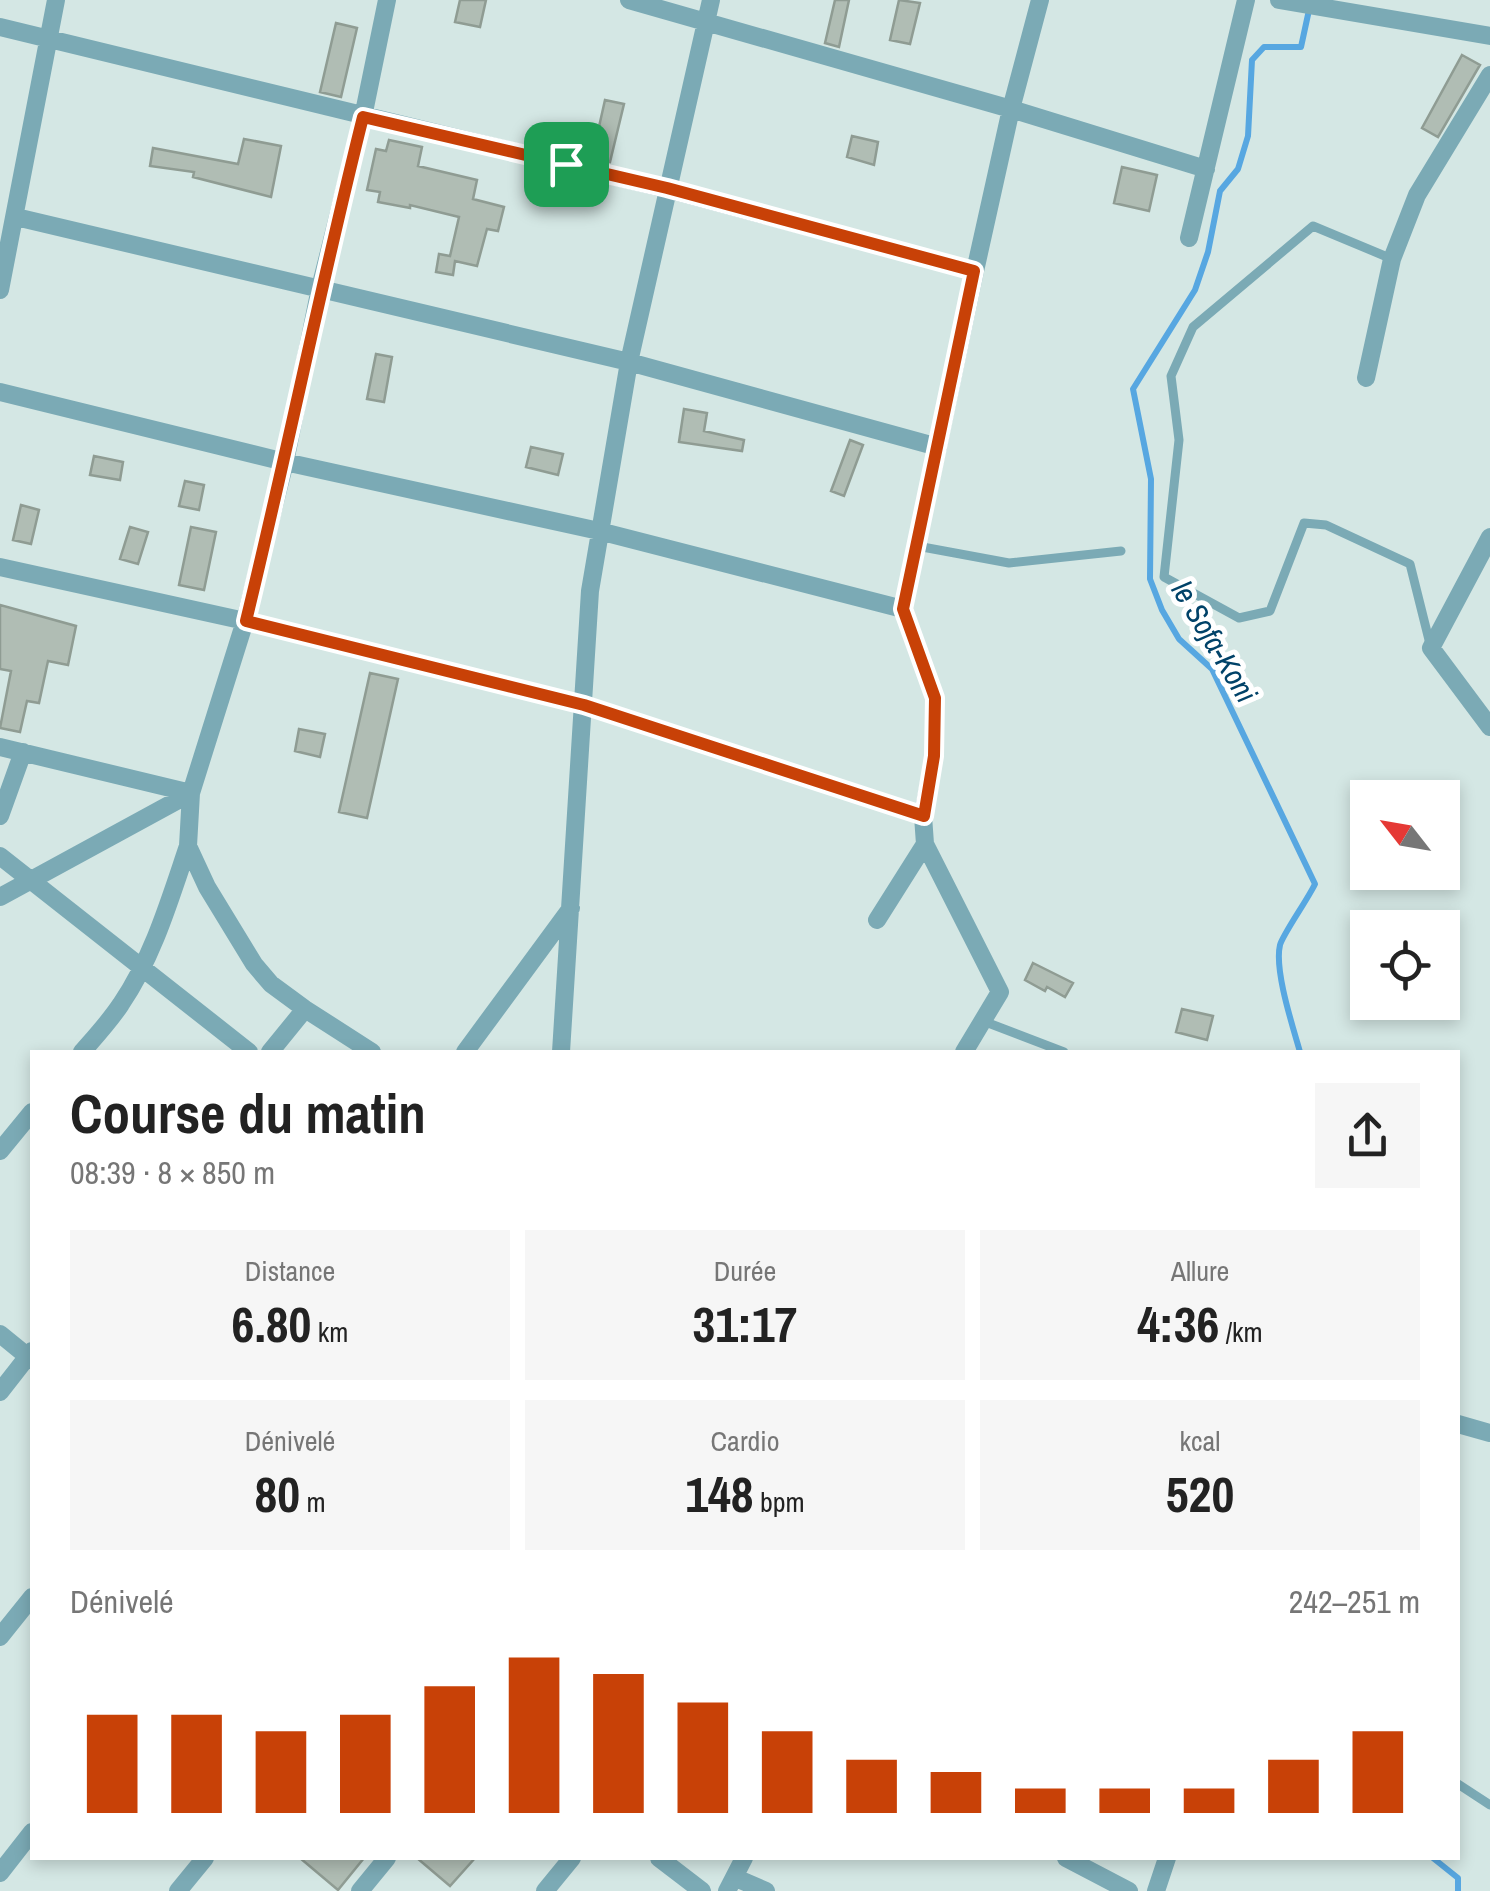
<!DOCTYPE html>
<html lang="fr">
<meta charset="utf-8">
<style>
:root{--surface:#fff;--page:#f6f6f6;--text:#222;--muted:#767676;--accent:#c84107}
body{margin:0;font-family:"Archivo Narrow",sans-serif;background:var(--page);color:var(--text);height:100vh;display:flex;flex-direction:column;font-size:38px;white-space:nowrap}
*{box-sizing:border-box;margin:0}
p{font-size:32px;color:var(--muted)}
.icon{flex:none;width:55px;height:55px;fill:none;stroke:currentColor;stroke-width:2;stroke-linecap:round;stroke-linejoin:round}
.map{position:relative;flex:1;overflow:hidden}
.side{position:absolute;left:30px;top:1050px;width:1430px;height:810px;display:flex;flex-direction:column;background:var(--surface);border-radius:0px;box-shadow:0 5px 15px #0003}
.side>*{flex:none}
.needle{width:65px;rotate:301deg}
.tools{position:absolute;left:1350px;top:780px;display:grid;gap:20px}
.tools a{display:grid;place-items:center;width:110px;height:110px;border-radius:0px;background:var(--surface);box-shadow:0 5px 15px #0003;font-size:50px}
.pin{position:absolute;display:grid;place-items:center;width:85px;height:85px;color:#fff;margin:-42px;border-radius:20px;box-shadow:0 5px 15px #0006}
.round{display:grid;place-items:center;flex:none;width:105px;height:105px;border-radius:0px;background:var(--page)}
.overview{display:flex;align-items:center;justify-content:space-between;height:170px;padding:0 40px}
h1{font-size:55px;font-weight:700;line-height:75px}
.figures{display:grid;grid-template-columns:repeat(3,1fr);gap:15px;height:170px;padding:10px 40px}
.figures div{display:grid;align-content:center;border-radius:0px;background:var(--page);text-align:center}
.figures b{font-size:50px;font-weight:700}
.figures small{font-size:28px;font-weight:400}
.figures p{font-size:28px}
.chart{height:280px;padding:20px 40px}
.chart p{display:flex;justify-content:space-between}
.chart svg{width:100%;height:180px;margin-top:10px;stroke:var(--accent);stroke-width:6}
.map>svg:first-child{display:block}
</style>
<div class="map">
<svg width="1490" height="1891" viewBox="0 0 1490 1891">
<rect width="100%" height="100%" fill="#d4e7e4"/>
<g fill="none" stroke-linecap="round" stroke-linejoin="round">
<path stroke="#57a7e1" stroke-width="6" d="M 1300,1052 C 1293,1027 1274,970 1280,945 C 1283,934 1308,899 1315,884 L 1212,669 L 1179,639 L 1162,610 L 1150,579 L 1151,479 L 1133,389 L 1195,290 L 1208,252 L 1220,191 L 1238,169 L 1248,136 L 1252,60 L 1264,47 L 1301,47 L 1309,10
M 1433,1858 L 1458,1878 L 1458,1891"/>
</g>
<path fill="#b0bdb4" stroke="#8f9c93" stroke-width="2.5" d="M 460,0 L 486,0 L 480,27 L 455,22 Z
M 835,0 L 849,0 L 839,47 L 825,43 Z
M 899,0 L 920,3 L 910,44 L 890,40 Z
M 336,23 L 357,28 L 341,97 L 320,92 Z
M 1462,55 L 1480,65 L 1438,137 L 1422,128 Z
M 605,100 L 624,104 L 610,162 L 592,158 Z
M 852,136 L 878,142 L 874,165 L 847,157 Z
M 244,139 L 281,146 L 271,197 L 193,177 L 194,172 L 150,166 L 153,148 L 238,164 Z
M 389,140 L 422,147 L 418,166 L 477,180 L 473,199 L 504,207 L 498,231 L 487,229 L 477,266 L 455,261 L 453,275 L 436,272 L 439,254 L 450,256 L 459,217 L 410,205 L 410,208 L 378,202 L 380,192 L 367,190 L 376,149 L 386,151 Z
M 1122,167 L 1157,175 L 1149,211 L 1114,203 Z
M 376,354 L 392,357 L 384,402 L 367,399 Z
M 684,409 L 707,413 L 704,431 L 744,440 L 742,451 L 679,442 Z
M 850,440 L 863,445 L 844,496 L 831,491 Z
M 531,447 L 563,454 L 558,475 L 526,467 Z
M 94,456 L 123,462 L 120,480 L 90,475 Z
M 185,481 L 204,485 L 199,510 L 179,506 Z
M 21,505 L 39,510 L 31,544 L 13,540 Z
M 130,527 L 148,532 L 138,564 L 120,559 Z
M 191,527 L 216,532 L 204,590 L 179,585 Z
M 0,605 L 76,626 L 68,665 L 48,661 L 39,703 L 27,701 L 20,732 L 0,728 L 11,671 L 0,669 Z
M 370,673 L 398,679 L 367,818 L 339,812 Z
M 299,729 L 325,734 L 320,757 L 295,751 Z
M 1033,963 L 1073,983 L 1065,997 L 1047,987 L 1045,991 L 1025,980 Z
M 1182,1009 L 1213,1016 L 1207,1040 L 1176,1032 Z
M 300,1858 L 364,1858 L 338,1890 Z
M 417,1858 L 475,1858 L 450,1886 Z"/>
<g fill="none" stroke-linecap="round" stroke-linejoin="round">
<path stroke="#7baab5" stroke-width="9" d="M 1392,259 L 1313,226 L 1193,327 L 1171,376 L 1179,440 L 1164,577 L 1239,618 L 1270,611 L 1304,523 L 1326,525 L 1410,564 L 1430,644
M 917,546 L 1009,563 L 1121,551
M 983,1021 L 1064,1052
M 1458,1784 L 1490,1805"/>
<path stroke="#7baab5" stroke-width="18" d="M 629,0 L 1011,109 L 1206,169
M 1279,0 L 1490,36
M 0,27 L 667,189 L 975,271
M 16,217 L 629,362 L 938,447
M 1189,238 L 1246,0
M 0,290 L 56,0
M 1366,378 L 1392,259 L 1417,195 L 1490,75
M 0,392 L 285,462 L 599,531 L 903,609
M 1490,537 L 1431,648 L 1490,727
M 0,567 L 245,621 L 585,705 L 923,816
M 0,747 L 191,793 L 188,846 L 207,887 L 254,964 L 271,984 L 305,1009 L 372,1052
M 0,816 L 23,752
M 0,856 L 249,1052
M 0,897 L 191,793 L 245,621 L 285,462 L 320,288 L 363,117 L 387,0
M 877,920 L 925,844
M 82,1052 C 95,1037 110,1021 121,1004 C 153,957 170,899 188,846
M 270,1052 L 305,1009
M 465,1052 L 571,908
M 561,1052 L 590,591 L 629,362 L 711,0
M 964,1052 L 1000,992 L 925,844 L 923,816 L 934,757 L 935,698 L 903,609 L 975,271 L 1011,109 L 1040,0
M 0,1151 L 32,1112
M 0,1334 L 32,1360
M 0,1392 L 32,1351
M 1458,1424 L 1490,1433
M 0,1637 L 32,1597
M 659,1858 L 702,1891
M 1066,1858 L 1129,1891
M 0,1873 L 32,1832
M 736,1878 L 766,1891
M 178,1891 L 205,1858
M 360,1891 L 387,1858
M 545,1891 L 572,1858
M 727,1891 L 744,1858
M 1156,1891 L 1167,1858"/>
</g>
<g fill="none" stroke-linecap="round" stroke-linejoin="round">
<defs>
<path id="route" d="M 363,117 L 667,188 L 974,271 L 903,609 L 935,698 L 934,756 L 924,816 L 584,705 L 246,621 C 287,453 321,284 363,117 Z"/>
</defs>
<use href="#route" stroke="#fff" stroke-width="20"/>
<use href="#route" stroke="#c84107" stroke-width="12"/>
</g>
<g text-anchor="middle" stroke-width="10" stroke-linejoin="round" paint-order="stroke">
<g font-size="30" font-style="italic" fill="#004268" stroke="#fff">
<text transform="translate(1214 642) rotate(59)" y="10">le Sofa-Koni</text>
</g>
</g>
</svg>
<div class="tools">
<a><svg class="needle" viewBox="-14 -14 28 28"><path d="M0-13l5 13h-10z" fill="#e53935"/><path d="M0 13l5-13h-10z" fill="#767676"/></svg></a>
<a><svg class="icon" aria-label="locate" viewBox="0 0 24 24"><circle cx="12" cy="12" r="6"/><path d="M12 2v4M12 18v4M2 12h4M18 12h4"/></svg></a>
</div>
<div class="pin" style="left:566px;top:164px;background:#1e9e55"><svg class="icon" aria-label="arrive" viewBox="0 0 24 24"><path d="M6 21V4h12l-3 4 3 4H6"/></svg></div>
<section class="side">
<div class="overview"><div><h1>Course du matin</h1><p>08:39 · 8 × 850 m</p></div><a class="round"><svg class="icon" aria-label="share" viewBox="0 0 24 24"><path d="M12 15V3M7 8l5-5 5 5M5 13v7h14v-7"/></svg></a></div>
<div class="figures">
<div><p>Distance</p><b>6.80<small> km</small></b></div>
<div><p>Durée</p><b>31:17</b></div>
<div><p>Allure</p><b>4:36<small> /km</small></b></div>
</div>
<div class="figures">
<div><p>Dénivelé</p><b>80<small> m</small></b></div>
<div><p>Cardio</p><b>148<small> bpm</small></b></div>
<div><p>kcal</p><b>520</b></div>
</div>
<div class="chart"><p><span>Dénivelé</span>242–251 m</p>
<svg viewBox="0 0 160 44" preserveAspectRatio="none"><path d="M5 44V20M15 44V20M25 44V24M35 44V20M45 44V13M55 44V6M65 44V10M75 44V17M85 44V24M95 44V31M105 44V34M115 44V38M125 44V38M135 44V38M145 44V31M155 44V24"/></svg>
</div>
</section>
</div>
